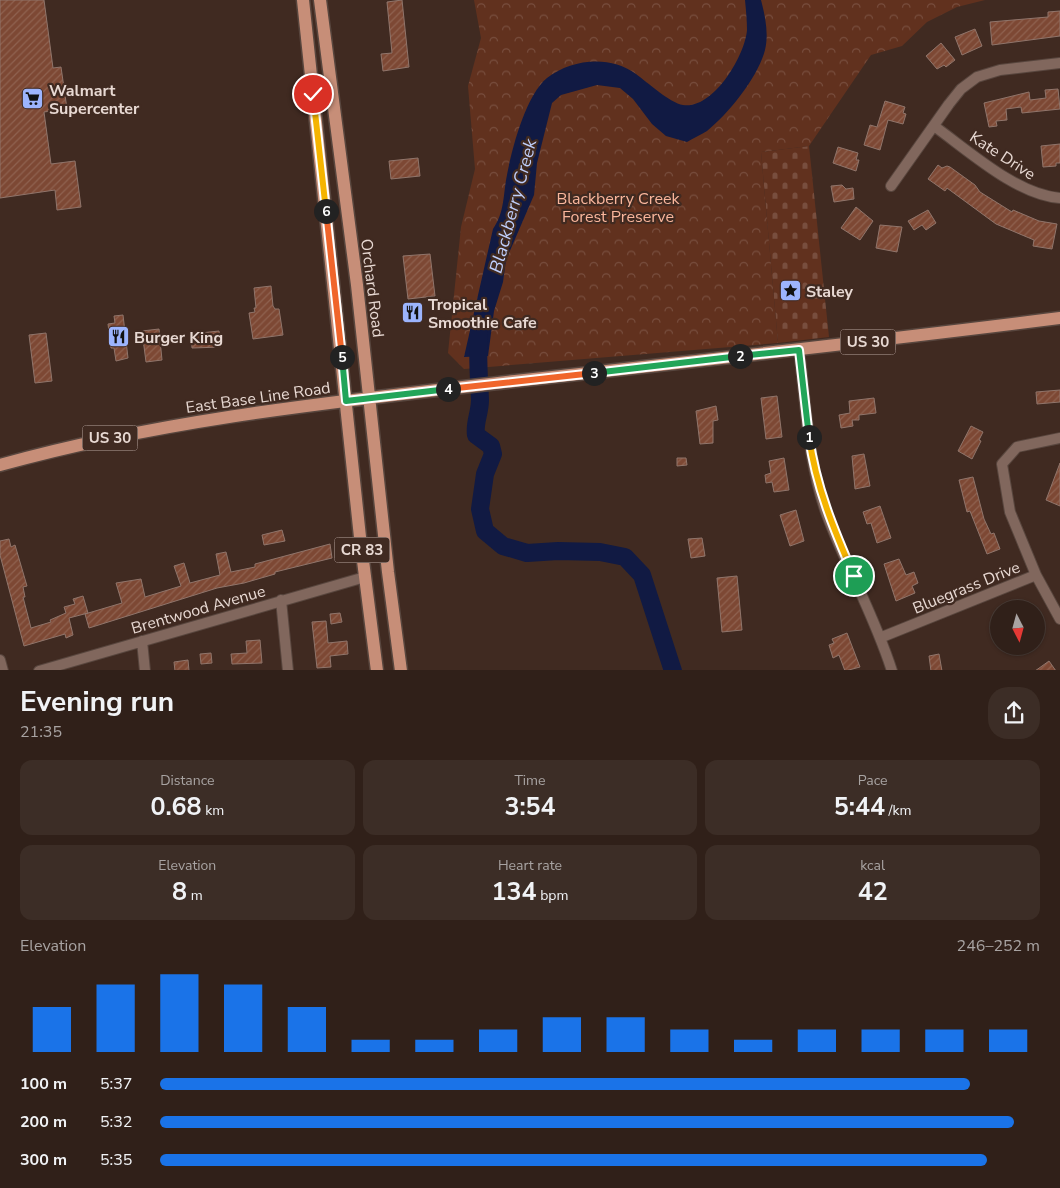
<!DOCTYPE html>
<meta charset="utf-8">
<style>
:root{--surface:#302019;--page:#3c2d26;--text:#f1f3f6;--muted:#a8a3a2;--line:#4b3e38;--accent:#1a73e8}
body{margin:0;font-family:"Nunito Sans",sans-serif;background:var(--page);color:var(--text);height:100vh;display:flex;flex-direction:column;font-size:19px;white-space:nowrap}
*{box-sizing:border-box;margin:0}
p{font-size:16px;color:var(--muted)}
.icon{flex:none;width:28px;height:28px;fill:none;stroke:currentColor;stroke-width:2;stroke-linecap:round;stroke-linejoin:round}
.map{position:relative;height:670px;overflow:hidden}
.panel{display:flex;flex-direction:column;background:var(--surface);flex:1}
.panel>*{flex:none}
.needle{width:32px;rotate:174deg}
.tools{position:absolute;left:990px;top:600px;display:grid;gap:10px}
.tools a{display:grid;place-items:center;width:55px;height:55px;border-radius:50%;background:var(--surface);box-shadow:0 1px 4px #0004,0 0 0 1px var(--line);font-size:25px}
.pin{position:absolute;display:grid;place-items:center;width:42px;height:42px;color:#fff;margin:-21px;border:2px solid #fff;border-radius:50%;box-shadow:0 1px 5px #0007}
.km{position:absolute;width:25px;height:25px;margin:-12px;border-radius:50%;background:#222;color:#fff;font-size:14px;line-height:25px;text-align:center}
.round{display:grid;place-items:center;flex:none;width:52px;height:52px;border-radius:20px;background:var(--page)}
.headline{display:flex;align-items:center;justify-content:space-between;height:85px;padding:0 20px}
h1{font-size:28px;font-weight:700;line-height:38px}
.stats{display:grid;grid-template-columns:repeat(3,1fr);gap:8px;height:85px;padding:5px 20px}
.stats div{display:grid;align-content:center;border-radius:12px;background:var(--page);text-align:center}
.stats b{font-size:25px;font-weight:700}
.stats small{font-size:14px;font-weight:400}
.stats p{font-size:14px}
.chart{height:140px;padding:10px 20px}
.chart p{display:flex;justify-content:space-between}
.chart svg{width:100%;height:90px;margin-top:5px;stroke:var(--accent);stroke-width:6}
ul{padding:0 20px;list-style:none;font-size:16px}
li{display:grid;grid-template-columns:80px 60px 1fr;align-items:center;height:38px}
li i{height:12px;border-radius:6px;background:var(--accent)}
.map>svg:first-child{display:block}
</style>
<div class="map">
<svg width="1060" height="671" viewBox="0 0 1060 671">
<defs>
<pattern id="cemetery-stones" width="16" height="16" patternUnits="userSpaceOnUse" patternTransform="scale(1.25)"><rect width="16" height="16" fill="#61311e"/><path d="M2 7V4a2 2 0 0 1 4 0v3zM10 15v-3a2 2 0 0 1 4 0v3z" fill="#784e3e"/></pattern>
<pattern id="park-crowns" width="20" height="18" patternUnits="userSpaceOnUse" patternTransform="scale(1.25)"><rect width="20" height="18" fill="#61311e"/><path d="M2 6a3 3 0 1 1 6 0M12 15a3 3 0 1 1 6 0" fill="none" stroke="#784e3e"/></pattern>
<pattern id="building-hatch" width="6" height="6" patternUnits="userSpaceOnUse" patternTransform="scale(1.25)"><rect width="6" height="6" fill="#7d4834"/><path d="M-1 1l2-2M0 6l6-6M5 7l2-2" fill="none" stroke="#8f6250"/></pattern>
</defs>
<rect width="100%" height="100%" fill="#402a21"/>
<path fill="url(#cemetery-stones)" d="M 809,146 L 829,337 L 778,343 L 761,152 Z"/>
<path fill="url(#park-crowns)" d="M 474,0 L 985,0 L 957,7 L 927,22 L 902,46 L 871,55 L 809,146 L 761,152 L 778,343 L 464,369 L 448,353 L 461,227 L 475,169 L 468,86 L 481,38 Z"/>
<path fill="#111a43" d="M 745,0 L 761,0 C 765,16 769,33 765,50 C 758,77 729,113 707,131 C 701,135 693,138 687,142 L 666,136 L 652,124 L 633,99 L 620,88 L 597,85 L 561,95 L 552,103 L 537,163 L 534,195 L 506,260 L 503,282 L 494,311 L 488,356 L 464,357 L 493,229 C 505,212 503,194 507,175 C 512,148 526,95 547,78 C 572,59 610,55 636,74 C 647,82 670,103 683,105 C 713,110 745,56 747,30 C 747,21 746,10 745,0 Z"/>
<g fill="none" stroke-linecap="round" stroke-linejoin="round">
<path stroke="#111a43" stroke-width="18" d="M 479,333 C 477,356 479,377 480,400 C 480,413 474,423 476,435 L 491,446 L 493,454 L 485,474 L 480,509 L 485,531 L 503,546 L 527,553 L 558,551 L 600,552 L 625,557 L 642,575 L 673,671"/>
</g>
<path fill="url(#building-hatch)" stroke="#90756b" d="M 0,0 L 44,0 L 53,68 L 61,67 L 67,109 L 44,112 L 51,164 L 75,161 L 81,207 L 57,210 L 55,190 L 0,198 Z
M 402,0 L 409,67 L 383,71 L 381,54 L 392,53 L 387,2 Z
M 1060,11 L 1060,36 L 992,45 L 990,22 L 1048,17 L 1048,12 Z
M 975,29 L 982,46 L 962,55 L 955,37 Z
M 941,43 L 955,60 L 946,67 L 944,65 L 937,69 L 926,56 Z
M 1058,89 L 1060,109 L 1022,113 L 1021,107 L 1006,109 L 1007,120 L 996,121 L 997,126 L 989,127 L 984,103 L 1029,92 L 1030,100 L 1046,98 L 1045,90 Z
M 885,101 L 905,107 L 903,113 L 906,114 L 903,124 L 888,120 L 880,150 L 864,145 L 870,125 L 877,127 Z
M 1060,144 L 1060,163 L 1056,163 L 1056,166 L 1043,167 L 1041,146 Z
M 838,147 L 858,153 L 856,160 L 859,160 L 856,171 L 833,163 Z
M 418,158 L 420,176 L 391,179 L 389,161 Z
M 938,165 L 942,168 L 947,166 L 950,167 L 975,185 L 980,192 L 1012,212 L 1013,210 L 1039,221 L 1057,224 L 1052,249 L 1033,246 L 1034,240 L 996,224 L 947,188 L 945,191 L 928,179 Z
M 842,185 L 846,189 L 853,188 L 854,199 L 834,202 L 831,186 Z
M 856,207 L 873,221 L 860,240 L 841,228 Z
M 928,210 L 936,223 L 926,230 L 922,225 L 914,230 L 908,221 Z
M 880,225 L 902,227 L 897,252 L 876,248 Z
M 430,254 L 435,296 L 408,299 L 403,256 Z
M 271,286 L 273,306 L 275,309 L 279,309 L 283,335 L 253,339 L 249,313 L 255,312 L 254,308 L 256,308 L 254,288 Z
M 123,315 L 128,358 L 116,361 L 114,348 L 111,348 L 108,324 L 115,323 L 114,316 Z
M 159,329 L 162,360 L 146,362 L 142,331 Z
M 219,331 L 221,347 L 192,348 L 191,334 Z
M 46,333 L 52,381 L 35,383 L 29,335 Z
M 1060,390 L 1060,402 L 1037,404 L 1036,392 Z
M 777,396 L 782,437 L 766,439 L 761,398 Z
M 874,398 L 876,413 L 859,415 L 859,420 L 852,420 L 853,426 L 841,428 L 839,415 L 850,413 L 849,401 Z
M 716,406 L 718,420 L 713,421 L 713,443 L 700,444 L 696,411 Z
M 971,426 L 983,432 L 979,440 L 981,441 L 972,459 L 958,451 Z
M 864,454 L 870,486 L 855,489 L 852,456 Z
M 677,458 L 686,458 L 687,465 L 677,466 Z
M 784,458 L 789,490 L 774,492 L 772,482 L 766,483 L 765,475 L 771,473 L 769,461 Z
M 1060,463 L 1060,506 L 1046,500 Z
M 973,477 L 984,519 L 991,534 L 994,533 L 1000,549 L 987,554 L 970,511 L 967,512 L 959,480 Z
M 880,506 L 891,538 L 877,543 L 871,523 L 867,524 L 863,512 Z
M 796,510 L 804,541 L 790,546 L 780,515 Z
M 282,530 L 285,541 L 264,545 L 262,535 Z
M 702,538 L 705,556 L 691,558 L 688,539 Z
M 9,539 L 11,547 L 15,545 L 27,586 L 23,587 L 25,597 L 23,597 L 31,628 L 51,622 L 50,620 L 66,613 L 64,607 L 75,604 L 73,599 L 83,596 L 88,613 L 69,618 L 73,635 L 66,638 L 65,634 L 24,646 L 0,555 L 0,541 Z
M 330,544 L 332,558 L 275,572 L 275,574 L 244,583 L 217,588 L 89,628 L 85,614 L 122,603 L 116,583 L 141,579 L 145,597 L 181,586 L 174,566 L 184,563 L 190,583 L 220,575 L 216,554 L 226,552 L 231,572 L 255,567 L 255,564 Z
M 899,559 L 906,575 L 914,572 L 918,583 L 912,586 L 915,593 L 896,601 L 884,564 Z
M 737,576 L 742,630 L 722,632 L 717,578 Z
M 340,613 L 342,622 L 331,624 L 330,614 Z
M 326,621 L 328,643 L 347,641 L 348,654 L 330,656 L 331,667 L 317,668 L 312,622 Z
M 847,633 L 860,667 L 845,671 L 839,655 L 833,658 L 829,645 L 834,643 L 832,639 Z
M 260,640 L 262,663 L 232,664 L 231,654 L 247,653 L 246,641 Z
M 211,653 L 212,663 L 201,664 L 200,654 Z
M 939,654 L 942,671 L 931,671 L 929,656 Z
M 188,660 L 189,671 L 175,671 L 174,662 Z
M 1049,661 L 1056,671 L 1035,671 Z"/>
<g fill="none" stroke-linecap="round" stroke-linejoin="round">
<defs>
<path id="street" d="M 934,126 C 969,151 1017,195 1060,198
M 891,186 L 949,104 L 961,89 L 977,77 L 1000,70 L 1060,63
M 799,350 C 806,405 808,463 827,515 C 847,568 875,617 892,671
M 1060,438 L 1017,447 L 1002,464 L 1010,512 L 1036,575 L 1060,619
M 281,600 L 288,671
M 882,637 L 1036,575
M 142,641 L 145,671
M 0,660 L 3,671
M 39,671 L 365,577"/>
<path id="primary" d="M 303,0 L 360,537 L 377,671
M 320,0 L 357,285 L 388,572 L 401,671
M 0,465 C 168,418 342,401 515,381 C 697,361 878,341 1060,318"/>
</defs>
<use href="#street" stroke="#58463e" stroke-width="12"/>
<use href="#primary" stroke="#58463e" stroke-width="15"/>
<use href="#street" stroke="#81675d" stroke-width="10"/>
<use href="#primary" stroke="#c78e78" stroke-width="12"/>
</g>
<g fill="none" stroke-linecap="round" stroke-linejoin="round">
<defs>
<path id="split-1" d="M 809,437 C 816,487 834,530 854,576"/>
<path id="split-2" d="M 740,356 L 799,350 L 809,437"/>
<path id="split-3" d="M 594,373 L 740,356"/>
<path id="split-4" d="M 448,389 L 594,373"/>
<path id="split-5" d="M 342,357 L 346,401 L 448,389"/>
<path id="split-6" d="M 326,211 L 342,357"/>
<path id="split-7" d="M 313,94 L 326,211"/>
</defs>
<use href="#split-1" stroke="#fff" stroke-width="10"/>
<use href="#split-2" stroke="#fff" stroke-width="10"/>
<use href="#split-3" stroke="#fff" stroke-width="10"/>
<use href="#split-4" stroke="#fff" stroke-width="10"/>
<use href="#split-5" stroke="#fff" stroke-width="10"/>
<use href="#split-6" stroke="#fff" stroke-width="10"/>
<use href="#split-7" stroke="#fff" stroke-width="10"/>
<use href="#split-1" stroke="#f5b400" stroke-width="6"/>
<use href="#split-2" stroke="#22a559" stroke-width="6"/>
<use href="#split-3" stroke="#22a559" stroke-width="6"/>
<use href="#split-4" stroke="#f0652b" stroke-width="6"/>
<use href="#split-5" stroke="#22a559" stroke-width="6"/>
<use href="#split-6" stroke="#f0652b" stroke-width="6"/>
<use href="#split-7" stroke="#f5b400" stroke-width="6"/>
</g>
<defs>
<symbol id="supermarket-square" viewBox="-11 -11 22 22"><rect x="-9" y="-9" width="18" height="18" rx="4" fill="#9cb4fd" stroke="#402a21"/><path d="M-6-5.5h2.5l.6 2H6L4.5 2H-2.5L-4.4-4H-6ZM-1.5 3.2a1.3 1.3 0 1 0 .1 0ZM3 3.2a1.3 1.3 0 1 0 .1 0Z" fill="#111"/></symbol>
<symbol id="sight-square" viewBox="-11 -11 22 22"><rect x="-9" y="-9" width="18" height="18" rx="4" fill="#9cb4fd" stroke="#402a21"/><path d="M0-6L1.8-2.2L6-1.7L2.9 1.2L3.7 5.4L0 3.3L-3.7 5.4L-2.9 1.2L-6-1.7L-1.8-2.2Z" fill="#111"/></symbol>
<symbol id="restaurant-square" viewBox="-11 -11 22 22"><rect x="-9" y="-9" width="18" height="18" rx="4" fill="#9cb4fd" stroke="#402a21"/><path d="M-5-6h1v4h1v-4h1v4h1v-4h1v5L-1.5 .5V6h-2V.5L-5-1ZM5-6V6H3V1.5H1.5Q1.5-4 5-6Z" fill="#111"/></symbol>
</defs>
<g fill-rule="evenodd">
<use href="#supermarket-square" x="20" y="86" width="25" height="25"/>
<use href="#sight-square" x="778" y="278" width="25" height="25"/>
<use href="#restaurant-square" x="400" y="300" width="25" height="25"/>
<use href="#restaurant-square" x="106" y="324" width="25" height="25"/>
</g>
<g text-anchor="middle" stroke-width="4.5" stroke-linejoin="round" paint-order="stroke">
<g fill="#402a21" stroke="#b6a49e" stroke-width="1">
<rect x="840.5" y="329.5" width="55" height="25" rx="4"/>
<rect x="82.5" y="425.5" width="55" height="25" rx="4"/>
<rect x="334.5" y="537.5" width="55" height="25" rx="4"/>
</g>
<g font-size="15" font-weight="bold" fill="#e8d9d3">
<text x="868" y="347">US 30</text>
<text x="110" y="443">US 30</text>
<text x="362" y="555">CR 83</text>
</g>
<g font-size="16" font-weight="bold" fill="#e8d9d3" stroke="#402a21" text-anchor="start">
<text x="49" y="96">Walmart<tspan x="49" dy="18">Supercenter</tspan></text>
<text x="806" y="297">Staley</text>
<text x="428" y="310">Tropical<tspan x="428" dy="18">Smoothie Cafe</tspan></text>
<text x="134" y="343">Burger King</text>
</g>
<g font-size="16" fill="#e8d9d3" stroke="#402a21">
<text transform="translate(1003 155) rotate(33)" y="6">Kate Drive</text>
<text transform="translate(373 288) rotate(83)" y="6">Orchard Road</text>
<text transform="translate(258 397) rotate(-8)" y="6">East Base Line Road</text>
<text transform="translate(966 587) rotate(-22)" y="6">Bluegrass Drive</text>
<text transform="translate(198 609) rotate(-16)" y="6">Brentwood Avenue</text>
</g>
<g font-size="16" fill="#fab69c" stroke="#402a21">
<text x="618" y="204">Blackberry Creek<tspan x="618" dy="18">Forest Preserve</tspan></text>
</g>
<g font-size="18" font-style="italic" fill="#becefb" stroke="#402a21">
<text transform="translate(513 206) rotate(-75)" y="6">Blackberry Creek</text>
</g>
</g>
</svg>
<div class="tools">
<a><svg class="needle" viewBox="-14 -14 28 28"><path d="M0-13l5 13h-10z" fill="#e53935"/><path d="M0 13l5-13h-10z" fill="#a8a3a2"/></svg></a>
</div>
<div class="pin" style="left:854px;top:576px;background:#1e9e55"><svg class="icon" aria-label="arrive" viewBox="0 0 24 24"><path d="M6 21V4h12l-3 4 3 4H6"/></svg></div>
<div class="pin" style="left:313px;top:94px;background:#d93025"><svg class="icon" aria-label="check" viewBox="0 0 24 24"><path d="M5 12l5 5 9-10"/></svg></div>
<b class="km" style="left:809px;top:437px">1</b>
<b class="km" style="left:740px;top:356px">2</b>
<b class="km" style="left:594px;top:373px">3</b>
<b class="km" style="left:448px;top:389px">4</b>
<b class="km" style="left:342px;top:357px">5</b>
<b class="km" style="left:326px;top:211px">6</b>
</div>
<section class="panel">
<div class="headline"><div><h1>Evening run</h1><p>21:35</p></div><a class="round"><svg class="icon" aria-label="share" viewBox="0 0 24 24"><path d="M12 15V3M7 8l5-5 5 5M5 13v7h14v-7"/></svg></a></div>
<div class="stats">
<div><p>Distance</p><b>0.68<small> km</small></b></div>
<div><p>Time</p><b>3:54</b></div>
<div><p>Pace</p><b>5:44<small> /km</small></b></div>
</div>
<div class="stats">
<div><p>Elevation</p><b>8<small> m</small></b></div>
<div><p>Heart rate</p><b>134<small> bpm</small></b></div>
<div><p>kcal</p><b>42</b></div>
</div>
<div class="chart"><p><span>Elevation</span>246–252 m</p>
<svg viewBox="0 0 160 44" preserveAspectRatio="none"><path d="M5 44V22M15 44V11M25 44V6M35 44V11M45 44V22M55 44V38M65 44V38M75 44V33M85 44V27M95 44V27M105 44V33M115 44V38M125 44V33M135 44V33M145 44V33M155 44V33"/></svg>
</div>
<ul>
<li><b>100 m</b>5:37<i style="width:92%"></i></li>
<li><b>200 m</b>5:32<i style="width:97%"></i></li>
<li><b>300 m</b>5:35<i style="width:94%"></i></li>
</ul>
</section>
